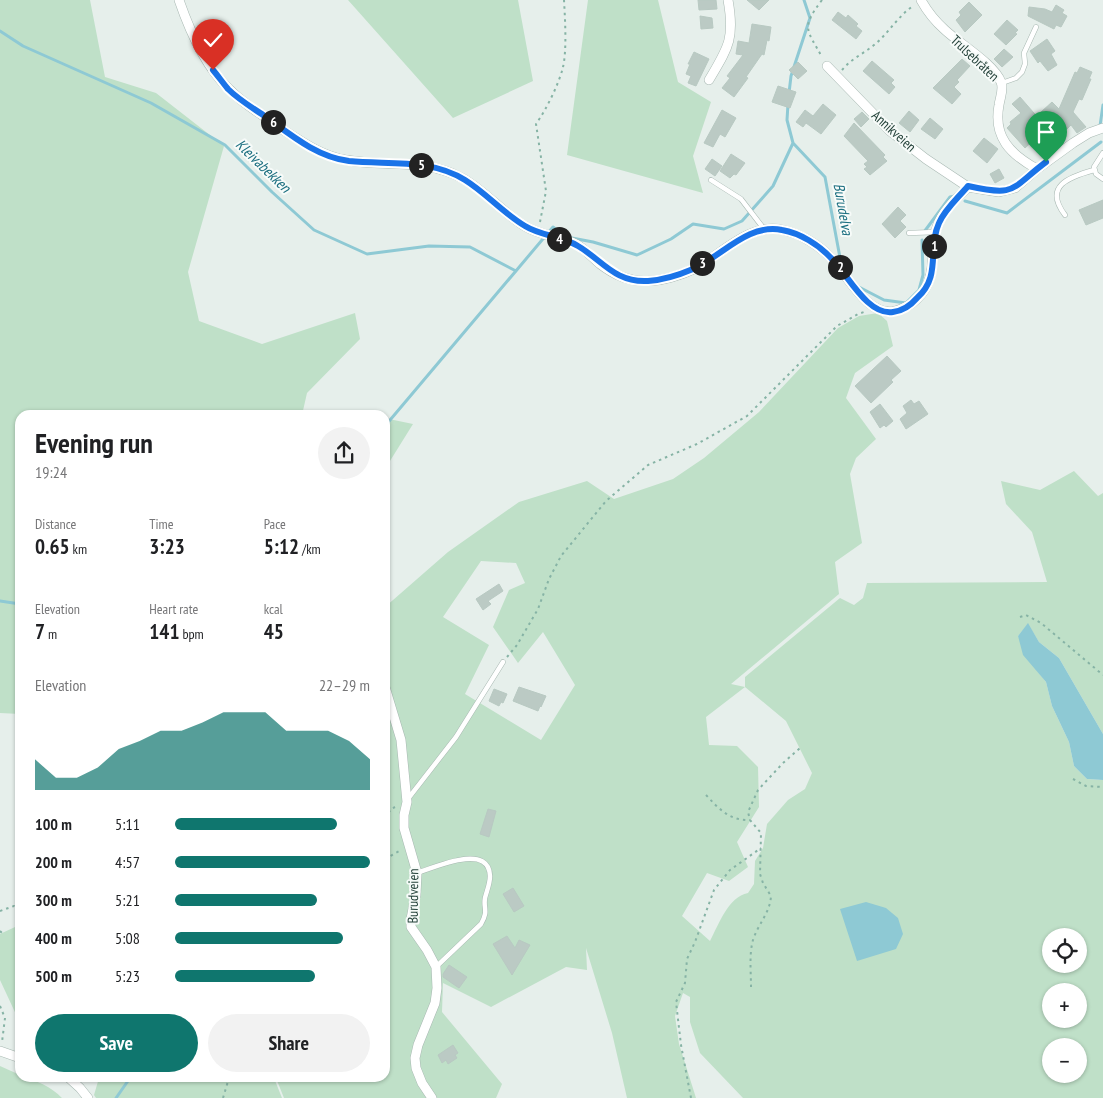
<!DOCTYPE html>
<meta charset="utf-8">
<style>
:root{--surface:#fff;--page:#f2f2f2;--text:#202124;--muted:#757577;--accent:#0f766e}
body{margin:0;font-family:"PT Sans Narrow",sans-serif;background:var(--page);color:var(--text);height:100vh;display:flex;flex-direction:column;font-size:19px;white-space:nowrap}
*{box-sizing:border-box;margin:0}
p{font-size:16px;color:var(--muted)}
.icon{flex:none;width:28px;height:28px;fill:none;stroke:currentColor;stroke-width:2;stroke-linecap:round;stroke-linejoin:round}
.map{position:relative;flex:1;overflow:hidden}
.sheet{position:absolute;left:15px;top:410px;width:375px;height:672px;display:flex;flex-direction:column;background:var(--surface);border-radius:15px;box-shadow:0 1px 4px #0004}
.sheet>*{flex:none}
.fabs{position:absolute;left:1042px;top:928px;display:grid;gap:10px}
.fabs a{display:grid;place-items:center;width:45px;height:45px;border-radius:50%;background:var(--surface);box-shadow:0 1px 4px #0004;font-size:25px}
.pin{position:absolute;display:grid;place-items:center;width:42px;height:42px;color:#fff;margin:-51px -21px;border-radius:50% 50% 50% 0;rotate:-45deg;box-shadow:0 0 5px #0007}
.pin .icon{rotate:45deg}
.km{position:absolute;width:25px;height:25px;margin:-12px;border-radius:50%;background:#222;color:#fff;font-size:14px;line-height:25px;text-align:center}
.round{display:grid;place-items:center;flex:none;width:52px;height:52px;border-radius:26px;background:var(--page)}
.summary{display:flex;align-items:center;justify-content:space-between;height:85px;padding:0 20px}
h1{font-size:28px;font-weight:700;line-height:38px}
.stats{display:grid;grid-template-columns:repeat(3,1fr);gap:8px;height:85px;padding:5px 20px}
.stats div{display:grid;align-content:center}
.stats b{font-size:21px;font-weight:700}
.stats small{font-size:14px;font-weight:400}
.stats p{font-size:14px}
.chart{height:140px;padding:10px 20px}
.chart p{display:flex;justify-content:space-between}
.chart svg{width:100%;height:90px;margin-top:5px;fill:var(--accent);opacity:.7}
.primary-button{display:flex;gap:10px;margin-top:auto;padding:10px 20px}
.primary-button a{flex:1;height:58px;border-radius:30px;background:var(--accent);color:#fff;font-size:20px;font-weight:700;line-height:58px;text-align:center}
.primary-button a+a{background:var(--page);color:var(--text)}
ul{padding:0 20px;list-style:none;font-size:16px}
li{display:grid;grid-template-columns:80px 60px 1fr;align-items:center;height:38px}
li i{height:12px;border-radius:6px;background:var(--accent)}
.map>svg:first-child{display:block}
</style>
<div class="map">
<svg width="1103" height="1098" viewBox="0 0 1103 1098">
<rect width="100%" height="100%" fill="#e6efeb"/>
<path fill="#bfe0c8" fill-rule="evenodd" d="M 0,0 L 90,0 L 105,77 L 156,93 L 224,146 L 188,272 L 199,321 L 262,344 L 355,313 L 360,339 L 307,393 L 302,415 L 20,415 L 20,714 L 0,713 Z
M 348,0 L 518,0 L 533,81 L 453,118 Z
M 588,0 L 658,0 L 678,82 L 711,102 L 693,156 L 703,193 L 567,155 Z
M 878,313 L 887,321 L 893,346 L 855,373 L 846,398 L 876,439 L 856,458 L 850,474 L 862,543 L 835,562 L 839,594 L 731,684 L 745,687 L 745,677 L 840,598 L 854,605 L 863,598 L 867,583 L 1047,582 L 1032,532 L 1006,504 L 1001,481 L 1040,490 L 1074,471 L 1098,496 L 1103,493 L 1103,734 L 1059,658 L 1039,642 L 1028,624 L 1018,636 L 1038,672 L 1046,682 L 1052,706 L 1069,742 L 1074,766 L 1087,779 L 1103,780 L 1103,1098 L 743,1098 L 700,1053 L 690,1022 L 690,997 L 683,993 L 675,1016 L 679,1044 L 696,1098 L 627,1098 L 612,1033 L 586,948 L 587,970 L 566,967 L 491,1007 L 443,983 L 442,1012 L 502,1084 L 496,1098 L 284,1098 L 276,1078 L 385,1078 L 385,607 L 448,552 L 519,502 L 587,481 L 614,499 L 673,479 L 704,458 L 759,412 L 838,328 L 859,316 ZM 481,561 L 516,563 L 525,583 L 509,590 L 493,627 L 518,663 L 543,632 L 575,685 L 541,740 L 465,694 L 489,645 L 443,617 ZM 745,687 L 786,721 L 812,773 L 805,789 L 788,800 L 767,824 L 763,848 L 755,861 L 754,884 L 748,893 C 728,897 719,924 710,941 L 682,916 L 707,873 L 729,881 L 748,867 L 737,842 L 759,807 L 758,767 L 737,746 L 709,745 L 706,717 ZM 1051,936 L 1079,936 L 1079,964 L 1051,964 ZM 1051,991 L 1079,991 L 1079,1019 L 1051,1019 ZM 1051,1046 L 1079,1046 L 1079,1074 L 1051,1074 Z
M 389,419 L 413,424 L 385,469 L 385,421 Z
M 15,927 L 20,938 L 20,1023 L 0,980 L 0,934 Z
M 0,1066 L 20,1075 L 20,1078 C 34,1078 53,1088 62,1098 L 0,1098 Z
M 99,1078 L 274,1078 L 282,1098 L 96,1098 L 94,1095 Z"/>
<path fill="#8ec9d4" d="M 1028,623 L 1039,642 L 1059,658 L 1103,734 L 1103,780 L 1087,779 L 1074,766 L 1069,742 L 1052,706 L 1046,682 L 1023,655 L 1018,636 Z
M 866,902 L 886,908 L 898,918 L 903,934 L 896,949 L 857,961 L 840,909 Z"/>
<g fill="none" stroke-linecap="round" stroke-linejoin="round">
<path stroke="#8ec9d4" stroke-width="3" d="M 0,31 L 23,46 L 151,103 L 225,145 L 272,192 L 314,230 L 367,254 L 429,246 L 470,247 L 516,271
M 789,93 L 791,76 L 810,18 L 804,0
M 1100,126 L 1103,105
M 793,143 L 825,177 L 841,263 L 844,267
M 965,201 L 1007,213 L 1101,142
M 924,232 L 950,197 L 955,196
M 572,238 L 593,242 L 637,255 L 671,239 L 693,224 L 724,229 L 742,221 L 773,186 L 793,143 L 787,120 L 788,104
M 857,286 L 884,300 L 906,303 L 919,290 L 923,275 L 922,240
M 385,426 L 553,227 L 565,237
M 0,601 L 20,604
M 116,1098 L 130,1078"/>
</g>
<path fill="#bbcac4" stroke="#b8c9c2" d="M 698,0 L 716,0 L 717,9 L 699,10 Z
M 747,0 L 769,0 L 759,10 Z
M 969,2 L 982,15 L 965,32 L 956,20 L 961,15 L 959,12 Z
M 1056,5 L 1064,10 L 1062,13 L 1067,16 L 1061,27 L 1056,25 L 1054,29 L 1028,16 L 1029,7 L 1045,9 L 1052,12 Z
M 838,12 L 846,18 L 848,15 L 858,24 L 856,26 L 862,31 L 856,39 L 832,20 Z
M 700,16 L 712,18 L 713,28 L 701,29 Z
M 1007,20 L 1018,30 L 1015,33 L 1017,34 L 1006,45 L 994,34 Z
M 752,24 L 771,27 L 769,41 L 767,40 L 764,55 L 762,54 L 746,77 L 748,78 L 734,97 L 722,88 L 730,78 L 727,76 L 743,55 L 736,54 L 738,41 L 749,43 Z
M 1047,39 L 1055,51 L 1051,54 L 1057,65 L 1048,71 L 1040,61 L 1038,63 L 1030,51 Z
M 1004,49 L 1013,57 L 1002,67 L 994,59 Z
M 694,52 L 709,59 L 696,86 L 688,83 L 691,76 L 686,74 L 690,64 L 688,64 Z
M 962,59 L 970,66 L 957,80 L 959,82 L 954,87 L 961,94 L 952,104 L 933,88 Z
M 872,61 L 894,80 L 891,83 L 895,87 L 889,94 L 863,71 Z
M 798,62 L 807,71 L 798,79 L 789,70 Z
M 1080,67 L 1092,72 L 1089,79 L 1091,79 L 1082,100 L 1079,99 L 1073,112 L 1086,127 L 1077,133 L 1071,125 L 1064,132 L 1062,129 L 1060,131 L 1055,124 L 1053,126 L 1041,112 L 1052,102 L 1059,109 L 1075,72 L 1077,73 Z
M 778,86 L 796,92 L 790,108 L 772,102 Z
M 1020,97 L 1040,120 L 1030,129 L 1037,137 L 1025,148 L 1007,128 L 1011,124 L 1010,122 L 1021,113 L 1012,104 Z
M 823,104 L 836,115 L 821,134 L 806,123 L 803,127 L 796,122 L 805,110 L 813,116 Z
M 722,110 L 736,118 L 725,137 L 720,134 L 713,147 L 704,143 Z
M 909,111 L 919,120 L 910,132 L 899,123 Z
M 862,112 L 869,119 L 861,127 L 854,119 Z
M 930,118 L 943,129 L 935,139 L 921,129 Z
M 854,123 L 885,155 L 883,157 L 887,161 L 870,175 L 864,169 L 867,167 L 864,164 L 868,161 L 844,136 Z
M 984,138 L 998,149 L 987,163 L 973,151 Z
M 731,154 L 745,163 L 736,175 L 734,174 L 730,178 L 720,171 Z
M 712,159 L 722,166 L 715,176 L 705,169 Z
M 999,169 L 1004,178 L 995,183 L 990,174 Z
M 1103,200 L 1103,218 L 1086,225 L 1079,210 Z
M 898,207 L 906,215 L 900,221 L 906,227 L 895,238 L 882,224 Z
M 887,356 L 901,371 L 891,380 L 893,382 L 871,403 L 855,386 Z
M 911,400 L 914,404 L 919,401 L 928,414 L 906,429 L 900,419 L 907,413 L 903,406 Z
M 880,404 L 893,421 L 886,427 L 884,425 L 880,428 L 870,412 Z
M 499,584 L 503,591 L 488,601 L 491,604 L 483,610 L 476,599 Z
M 519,687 L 546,696 L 541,707 L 540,706 L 538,711 L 513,701 Z
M 494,689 L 507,694 L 503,703 L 501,702 L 499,706 L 489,701 Z
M 488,809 L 496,811 L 489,837 L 480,834 Z
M 513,888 L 524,906 L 514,912 L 503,894 Z
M 507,936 L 515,948 L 519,940 L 530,945 L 512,975 L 493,944 Z
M 449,965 L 467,977 L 459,988 L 443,977 L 443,974 Z
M 453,1045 L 458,1053 L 455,1055 L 457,1058 L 448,1064 L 446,1060 L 442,1063 L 438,1055 Z"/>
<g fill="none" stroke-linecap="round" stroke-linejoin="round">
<defs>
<path id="service" d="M 1002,83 L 1016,78 L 1022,72 L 1025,64 L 1024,53 L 1036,27
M 1103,153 L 1094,167 L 1096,174 L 1103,179
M 711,180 L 741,199 L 764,229
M 1065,215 C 1043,186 1069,177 1094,170
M 909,233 L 936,232
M 407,800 L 456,737 L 503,662
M 417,873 C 433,868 489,842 490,876 C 490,884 487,890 485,898 C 483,909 489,910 481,924 L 437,966"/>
<path id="minor" d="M 179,0 C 189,29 206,67 229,89 C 244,105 265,116 282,129 C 302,142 322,156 346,160 C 385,167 426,158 462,178 C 484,190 501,211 523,225 C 540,236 559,236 576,244 C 585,249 592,257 600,264 C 613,274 629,282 647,281 C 662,281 682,275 696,268 C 722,254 750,222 783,230 C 801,234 819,245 831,258 C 847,274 868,318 895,311 C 903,309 911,305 917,299 C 939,278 929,252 937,227 C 943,210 957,198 968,187
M 921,0 C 927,11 935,21 945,30 C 960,44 994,64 1001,82 C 1004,89 1000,98 999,105 C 993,137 1010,154 1037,169
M 827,66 L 890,131 L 926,159 L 968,187 L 999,192 L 1015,188 L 1037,169 L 1073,143 L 1089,133 L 1103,128
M 709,80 C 728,48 735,39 728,0
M 385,687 L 401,740 L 407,802 L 404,815 L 404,828 L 417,873 L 416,894 L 411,919 L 411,927 L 427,950 L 436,967 L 437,988 L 435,1003 L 418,1045 L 415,1058 L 416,1068 L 422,1083 L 432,1098
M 0,1051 L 20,1058
M 69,1078 L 80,1088 L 88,1098"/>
</defs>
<use href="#service" stroke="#a8b8b2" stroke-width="5.5"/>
<use href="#minor" stroke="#a8b8b2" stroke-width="10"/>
<path stroke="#86b3a5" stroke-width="2" stroke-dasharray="2.5 4" stroke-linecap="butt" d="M 822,0 C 801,28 806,28 822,57
M 842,70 C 851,59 863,54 874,45 C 888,34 897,17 913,6
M 540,222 L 546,191 L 536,124 C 546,110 559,84 563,67 C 567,50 565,18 564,0
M 1020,617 L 1026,615 L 1041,623 L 1103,675
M 507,657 L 517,645 L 538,609 L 549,579 L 561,556 L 606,501 L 648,465 L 697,444 L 747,416 L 837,326 L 858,314 L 864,312
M 1073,779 L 1086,786 L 1103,787
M 706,795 C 719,809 730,821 750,820
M 385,818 L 391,809 L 395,807
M 385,859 L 401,850
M 0,911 L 14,906 L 20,910
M 0,931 L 2,933
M 751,987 C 751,972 749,954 753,940 C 758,924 770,913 771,896 L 763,883 L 760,874 L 761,833 L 750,820 L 748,812 L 758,790 L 783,763 L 800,748
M 0,1006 L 5,1018 L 2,1042
M 223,1098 L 229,1078
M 691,1098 L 681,1045 L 676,1002 L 685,983 L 687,959 L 695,942 L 714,890 L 730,870 L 761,848"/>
<use href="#service" stroke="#fff" stroke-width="4.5"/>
<use href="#minor" stroke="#fff" stroke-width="9"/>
</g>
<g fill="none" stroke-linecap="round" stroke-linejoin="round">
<defs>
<path id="route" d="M 213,70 C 218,76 223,83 228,89 C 239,100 253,108 266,117 C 291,135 317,157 349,161 C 388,165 430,158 465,180 C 486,193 503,213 525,226 C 541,236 562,236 578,246 C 602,260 615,283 648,281 C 663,280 679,275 693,269 C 722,256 748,223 782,230 C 800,233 819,245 831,258 C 847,273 867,316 893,312 C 902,311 911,305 917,298 C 942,276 927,249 939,223 C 945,209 958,198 968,186 C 1017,197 1010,189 1046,162"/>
</defs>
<use href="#route" stroke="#fff" stroke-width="10"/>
<use href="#route" stroke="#1a73e8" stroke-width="6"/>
</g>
<g text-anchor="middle" stroke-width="4" stroke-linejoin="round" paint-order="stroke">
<g font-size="14" fill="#24423a" stroke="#f7fbf9">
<text transform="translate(975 58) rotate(43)" y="5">Trulsebråten</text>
<text transform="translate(894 131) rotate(42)" y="5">Annikveien</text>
<text transform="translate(413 896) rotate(-89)" y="5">Burudveien</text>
</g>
<g font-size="15" font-style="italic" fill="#1c6f80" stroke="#f7fbf9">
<text transform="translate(263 166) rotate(44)" y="5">Kleivabekken</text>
<text transform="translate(843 209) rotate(80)" y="5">Burudelva</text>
</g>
</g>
</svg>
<div class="fabs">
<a><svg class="icon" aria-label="locate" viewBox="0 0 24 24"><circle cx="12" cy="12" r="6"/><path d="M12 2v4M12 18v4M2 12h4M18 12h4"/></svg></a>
<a>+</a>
<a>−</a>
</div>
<div class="pin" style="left:1046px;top:162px;background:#1e9e55"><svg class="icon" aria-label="arrive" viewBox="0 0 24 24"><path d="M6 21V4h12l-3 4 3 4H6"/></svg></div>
<div class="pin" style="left:213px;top:70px;background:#d93025"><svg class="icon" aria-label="check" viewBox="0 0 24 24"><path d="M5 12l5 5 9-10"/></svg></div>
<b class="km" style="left:934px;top:246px">1</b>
<b class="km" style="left:840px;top:267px">2</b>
<b class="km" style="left:702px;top:263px">3</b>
<b class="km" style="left:559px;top:239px">4</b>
<b class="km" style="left:421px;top:165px">5</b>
<b class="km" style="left:273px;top:122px">6</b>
<section class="sheet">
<div class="summary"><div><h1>Evening run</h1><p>19:24</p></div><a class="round"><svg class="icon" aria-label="share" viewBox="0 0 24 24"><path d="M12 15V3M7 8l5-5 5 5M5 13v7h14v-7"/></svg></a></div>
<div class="stats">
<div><p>Distance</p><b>0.65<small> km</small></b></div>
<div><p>Time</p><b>3:23</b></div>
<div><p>Pace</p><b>5:12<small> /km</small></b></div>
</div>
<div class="stats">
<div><p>Elevation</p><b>7<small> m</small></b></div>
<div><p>Heart rate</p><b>141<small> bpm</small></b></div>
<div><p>kcal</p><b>45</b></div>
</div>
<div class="chart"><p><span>Elevation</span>22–29 m</p>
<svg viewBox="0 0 160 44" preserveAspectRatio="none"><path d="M0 44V29L10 38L20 38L30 33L40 24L50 20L60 15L70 15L80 11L90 6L100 6L110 6L120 15L130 15L140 15L150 20L160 29V44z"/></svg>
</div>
<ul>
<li><b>100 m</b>5:11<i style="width:83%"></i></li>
<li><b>200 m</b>4:57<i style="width:100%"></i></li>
<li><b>300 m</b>5:21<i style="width:73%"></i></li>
<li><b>400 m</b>5:08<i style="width:86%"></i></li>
<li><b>500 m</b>5:23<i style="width:72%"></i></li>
</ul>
<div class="primary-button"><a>Save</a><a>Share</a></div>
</section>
</div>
